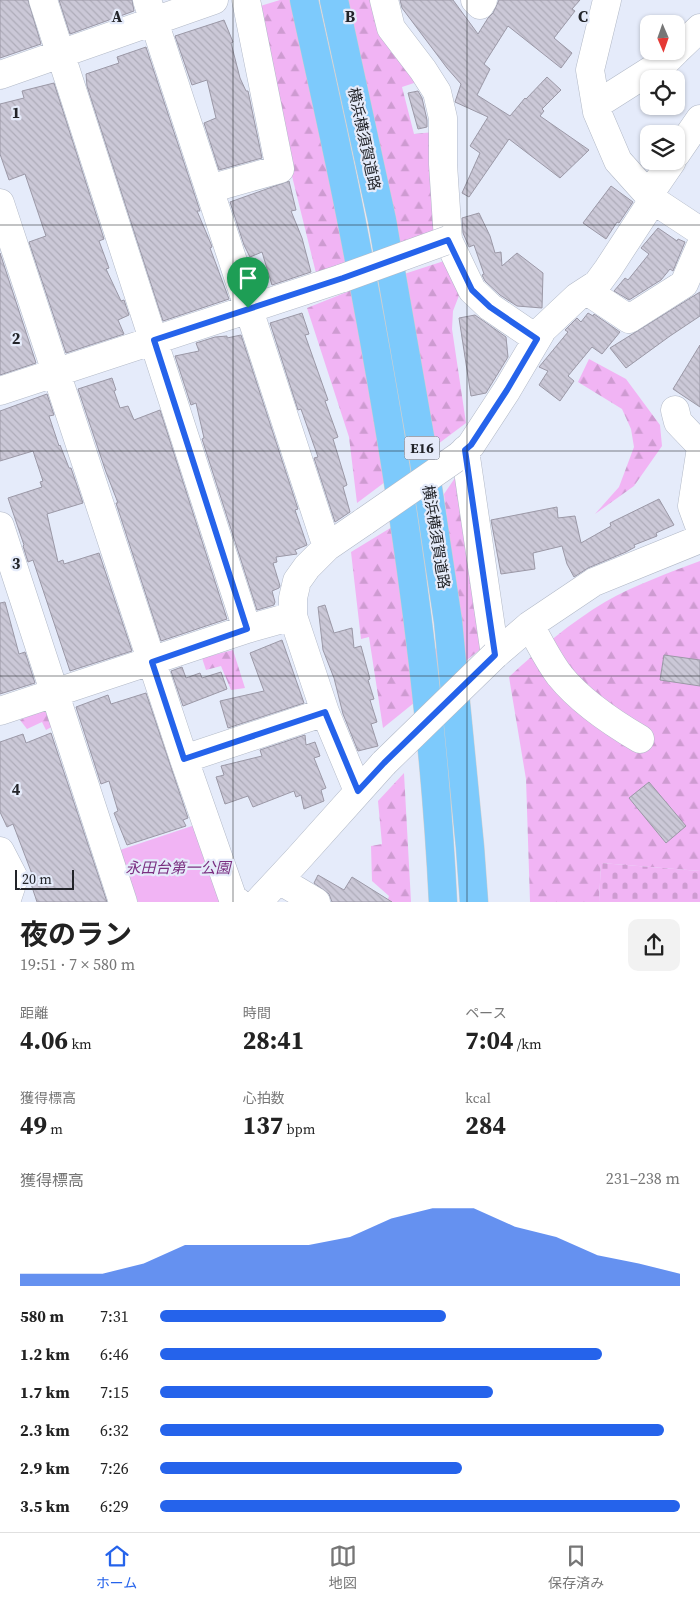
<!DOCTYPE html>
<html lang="ja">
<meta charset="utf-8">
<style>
:root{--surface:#fff;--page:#f2f2f2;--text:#222;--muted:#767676;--line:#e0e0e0;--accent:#2563eb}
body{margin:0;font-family:"Source Serif 4","Noto Sans JP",serif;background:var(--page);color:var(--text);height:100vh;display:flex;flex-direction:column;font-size:19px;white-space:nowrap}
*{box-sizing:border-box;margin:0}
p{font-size:16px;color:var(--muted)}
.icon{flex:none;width:28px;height:28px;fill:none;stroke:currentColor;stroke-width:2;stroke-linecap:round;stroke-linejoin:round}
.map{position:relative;height:902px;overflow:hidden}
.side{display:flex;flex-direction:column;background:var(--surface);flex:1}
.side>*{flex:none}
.needle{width:32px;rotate:178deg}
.fabs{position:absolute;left:640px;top:15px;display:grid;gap:10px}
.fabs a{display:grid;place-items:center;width:45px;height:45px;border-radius:10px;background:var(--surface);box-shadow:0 1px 4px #0004;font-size:25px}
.scale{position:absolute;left:15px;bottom:12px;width:59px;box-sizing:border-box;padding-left:5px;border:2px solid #222429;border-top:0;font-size:14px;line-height:18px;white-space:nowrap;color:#222429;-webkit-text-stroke:4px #e5ebfa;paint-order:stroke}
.pin{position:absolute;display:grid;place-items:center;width:42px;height:42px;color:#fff;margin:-51px -21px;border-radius:50% 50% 50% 0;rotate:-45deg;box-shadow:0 0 5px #0007}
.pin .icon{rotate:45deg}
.round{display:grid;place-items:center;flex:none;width:52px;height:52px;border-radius:10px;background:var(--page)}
.summary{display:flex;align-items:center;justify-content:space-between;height:85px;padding:0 20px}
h1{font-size:28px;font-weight:700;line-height:38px}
.metrics{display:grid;grid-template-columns:repeat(3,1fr);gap:8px;height:85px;padding:5px 20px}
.metrics div{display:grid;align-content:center}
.metrics b{font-size:25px;font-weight:700}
.metrics small{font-size:14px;font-weight:400}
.metrics p{font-size:14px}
.chart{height:140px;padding:10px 20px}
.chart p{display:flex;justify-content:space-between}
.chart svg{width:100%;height:90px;margin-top:5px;fill:var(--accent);opacity:.7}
ul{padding:0 20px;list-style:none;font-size:16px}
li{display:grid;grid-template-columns:80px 60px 1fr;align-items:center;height:38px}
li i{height:12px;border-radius:6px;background:var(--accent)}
.tab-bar{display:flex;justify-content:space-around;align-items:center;height:70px;border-top:1px solid var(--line);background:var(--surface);font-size:14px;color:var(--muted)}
.tab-bar a{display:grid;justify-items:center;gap:2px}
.tab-bar .on{color:var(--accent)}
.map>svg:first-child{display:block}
</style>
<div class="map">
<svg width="700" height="902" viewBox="0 0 700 902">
<defs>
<pattern id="forest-firs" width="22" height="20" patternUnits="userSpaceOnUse" patternTransform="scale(1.25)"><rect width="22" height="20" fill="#f1b4f4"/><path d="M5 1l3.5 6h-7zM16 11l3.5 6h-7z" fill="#ce9bd1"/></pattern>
<pattern id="cemetery-stones" width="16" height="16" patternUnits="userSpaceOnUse" patternTransform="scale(1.25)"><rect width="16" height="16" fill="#f1b4f4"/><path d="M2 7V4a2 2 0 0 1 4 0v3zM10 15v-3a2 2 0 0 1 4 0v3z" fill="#ce9bd1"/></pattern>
<pattern id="building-back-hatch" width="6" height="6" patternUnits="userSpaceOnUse" patternTransform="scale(1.25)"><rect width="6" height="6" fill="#cbc8d7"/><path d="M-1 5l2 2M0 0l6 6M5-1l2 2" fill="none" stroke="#aeacb9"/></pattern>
</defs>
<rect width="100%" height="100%" fill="#e5ebfa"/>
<path fill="url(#forest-firs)" d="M 280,0 L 294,0 L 346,262 L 316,273 L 292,176 L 257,7 Z
M 347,0 L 376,0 L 391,52 L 410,70 L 417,82 L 402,87 L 414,134 L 434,132 L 437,232 L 397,248 Z
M 447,260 L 460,293 L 453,311 L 452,329 L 466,423 L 434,447 L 398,276 Z
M 352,290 L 385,482 L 357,503 L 349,437 L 307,308 Z
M 589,359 L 626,379 L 660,425 L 662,446 L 634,486 L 595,514 L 619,487 L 634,447 L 631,429 L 622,409 L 578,382 Z
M 457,475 L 488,643 L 383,728 L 369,637 L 361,639 L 351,552 L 392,527 L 415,659 L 460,637 L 444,494 Z
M 700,561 L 700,871 L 601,863 L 599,902 L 530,902 L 526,779 L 509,677 C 539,649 570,623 605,602 C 635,585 668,573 700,561 Z
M 233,650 L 245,688 L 231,690 L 221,666 L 206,670 L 202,658 Z
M 48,708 L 57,724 L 46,730 L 42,722 L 27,729 L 20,720 Z
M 404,773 L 411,902 L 387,902 L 389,896 L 372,881 L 371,846 L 382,844 L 378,801 Z"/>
<path fill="url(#cemetery-stones)" d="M 601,863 L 700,871 L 700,902 L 599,902 Z"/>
<path fill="#f1b4f4" d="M 201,823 L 225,902 L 138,902 L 120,850 Z"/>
<path fill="url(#building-back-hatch)" stroke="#9b98a6" d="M 0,0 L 28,0 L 41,44 L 0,58 Z
M 59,0 L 132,0 L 134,11 L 70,34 Z
M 400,0 L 453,0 L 478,34 L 488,18 L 493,13 L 499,0 L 580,0 L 572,9 L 575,11 L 554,38 L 572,53 L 561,68 L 508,26 L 484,64 L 490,69 L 477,95 L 510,116 L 525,98 L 526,99 L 547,77 L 561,90 L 542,109 L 544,111 L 540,116 L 589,150 L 560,178 L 509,139 L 469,197 L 462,193 L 480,153 L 470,146 L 488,117 L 455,102 L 461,84 L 447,68 L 402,8 Z
M 224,20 L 233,42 L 231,43 L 240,78 L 246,91 L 248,91 L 262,158 L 219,170 L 204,123 L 216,118 L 207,80 L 192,85 L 175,36 Z
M 146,47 L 200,211 L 197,211 L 211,244 L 212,247 L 210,248 L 229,299 L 163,321 L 87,86 L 86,74 L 119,63 L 117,57 Z
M 54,83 L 104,239 L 99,241 L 109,268 L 106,269 L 121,301 L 124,300 L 129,315 L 118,320 L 124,334 L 66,353 L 29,242 L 46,236 L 25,174 L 9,180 L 0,154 L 0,104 L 24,98 L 22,91 Z
M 418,91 L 422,98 L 427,120 L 427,127 L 418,129 L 408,93 Z
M 289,181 L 296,210 L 291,211 L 302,238 L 311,272 L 272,285 L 262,252 L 250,257 L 244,245 L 230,202 Z
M 611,186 L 633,202 L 619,223 L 617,222 L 606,239 L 583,223 Z
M 479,213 L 490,236 L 495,253 L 501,252 L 502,266 L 517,253 L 543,273 L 542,308 L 517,306 L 500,295 L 485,281 L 482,275 L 484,274 L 474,245 L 469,247 L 463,233 L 462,218 Z
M 658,228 L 677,241 L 678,239 L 685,242 L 673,271 L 670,269 L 661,280 L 629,300 L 614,291 L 625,278 L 628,280 L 649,254 L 641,248 Z
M 0,253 L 36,363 L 0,375 Z
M 700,292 L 700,316 L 670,336 L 626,368 L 610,348 Z
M 302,313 L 309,334 L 305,335 L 328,400 L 325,401 L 338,437 L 333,439 L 347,485 L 343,487 L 350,512 L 335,522 L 314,458 L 318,457 L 301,409 L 298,410 L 270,323 Z
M 588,313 L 593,316 L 594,314 L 620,332 L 602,354 L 592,347 L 568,376 L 574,381 L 560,401 L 539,385 L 548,371 L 539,367 L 568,332 L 565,330 L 577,318 L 581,322 Z
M 475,315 L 506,337 L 508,357 L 486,393 L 471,396 L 459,318 Z
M 241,335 L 298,509 L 295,510 L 307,545 L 295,550 L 297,554 L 276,557 L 277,562 L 273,563 L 280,586 L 279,588 L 272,591 L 275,602 L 274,605 L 257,610 L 202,439 L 204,438 L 196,403 L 191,405 L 175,356 L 199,351 L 196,343 L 215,337 L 227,336 L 227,338 Z
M 700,345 L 700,407 L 673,389 Z
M 112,378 L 116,390 L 114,391 L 120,408 L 128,406 L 134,420 L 160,410 L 227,619 L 161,641 L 116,503 L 118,503 L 106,472 L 78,389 Z
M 47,394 L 54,415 L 49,416 L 59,446 L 60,445 L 69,468 L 71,468 L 83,503 L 47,514 L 58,562 L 63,560 L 64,564 L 99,553 L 132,651 L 70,671 L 33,560 L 28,562 L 23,546 L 24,545 L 8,498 L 42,487 L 40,482 L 43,481 L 33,451 L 0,461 L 0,411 Z
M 659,499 L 674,525 L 656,533 L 657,536 L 634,545 L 635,547 L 626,552 L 588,568 L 574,577 L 567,564 L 562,546 L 533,553 L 535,569 L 501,574 L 491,520 L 557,507 L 558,518 L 575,516 L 581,543 L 611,526 L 610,523 Z
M 5,602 L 19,654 L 25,652 L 35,683 L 0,694 L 0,603 Z
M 325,605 L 334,633 L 352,628 L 354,648 L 361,646 L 370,679 L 368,680 L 374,699 L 370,700 L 377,722 L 371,724 L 378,746 L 358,751 L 343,714 L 334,678 L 323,650 L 318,607 Z
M 282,640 L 304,703 L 228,728 L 220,701 L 264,691 L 250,653 Z
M 664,655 L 700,660 L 700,686 L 660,680 Z
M 182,667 L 186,678 L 200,673 L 202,678 L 221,672 L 227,689 L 183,706 L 171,671 Z
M 146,693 L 188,818 L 183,820 L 186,826 L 127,845 L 114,813 L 118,811 L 109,781 L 101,784 L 76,707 L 108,695 L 111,704 Z
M 51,733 L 107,902 L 37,902 L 29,878 L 29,875 L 32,874 L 13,824 L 7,827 L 0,812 L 0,742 L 23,734 L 26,743 Z
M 305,735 L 306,745 L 315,742 L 320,756 L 314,758 L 326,788 L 321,790 L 324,801 L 304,809 L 301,795 L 296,797 L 294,791 L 253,807 L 248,796 L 225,804 L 216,777 L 224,775 L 221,766 L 262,756 L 260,750 Z
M 649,782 L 686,826 L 666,843 L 629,798 Z
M 318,875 L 344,890 L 352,877 L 392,902 L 332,902 L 329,894 L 314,883 Z"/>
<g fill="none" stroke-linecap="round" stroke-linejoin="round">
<defs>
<path id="minor" d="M 43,0 L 247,629
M 147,0 L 327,547
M 384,0 L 391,28 L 423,70 L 437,92 L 443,118 L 443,164 L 448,240 L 472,290 L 490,307 L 537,339
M 475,0 L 480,5 L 483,0
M 607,0 L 590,70 L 597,112 L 618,161 L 653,200 L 700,231
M 676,51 L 700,28
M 0,75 L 214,0
M 596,105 L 667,60 L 676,51
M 676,154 L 700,119
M 209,189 L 280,169 L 246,0
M 648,196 L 672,161
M 0,203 L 184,759 L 233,899 L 238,902
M 587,291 L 629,319 L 684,284 L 700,247
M 0,391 L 343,278
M 675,410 L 678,422 L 700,445
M 465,450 L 495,655
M 700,454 L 692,506 L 700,528
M 459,456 L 471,445 L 507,390 L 543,329 L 577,297 L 597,284 L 608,269 L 653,200
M 0,526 L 123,902
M 530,625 C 539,642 548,660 560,676 C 581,702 611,722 640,739
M 495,655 L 530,625 L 594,582 L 700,539
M 0,711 L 247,629 L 293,616
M 184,759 L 325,712
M 358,791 L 325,712 L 293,616 L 293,598 L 297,581 L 307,567 L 327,547 L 365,521
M 0,851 L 14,878 L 6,902
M 279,880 L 316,902
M 258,902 L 297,860 L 384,763"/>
<path id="highway" d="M 304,0 C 321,78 339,155 354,234 C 397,454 432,678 443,902
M 334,0 L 382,220 L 422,448 L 448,621 L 470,847 L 474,902"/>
</defs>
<use href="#minor" stroke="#b2b9c7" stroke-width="29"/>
<use href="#highway" stroke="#cecfd0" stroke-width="29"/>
<use href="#minor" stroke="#fff" stroke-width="28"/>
<use href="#highway" stroke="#7dcafc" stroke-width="28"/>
<defs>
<path id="minor-bridge" d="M 343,278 L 448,240
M 365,521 L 459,456
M 384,763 L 495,655"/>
</defs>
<use href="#minor-bridge" stroke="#b2b9c7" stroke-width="29" stroke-linecap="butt"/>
<use href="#minor-bridge" stroke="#fff" stroke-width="28"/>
</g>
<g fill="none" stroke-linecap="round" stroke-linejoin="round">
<defs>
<path id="route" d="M 448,240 L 472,290 L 490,307 L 537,339 L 507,390 L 471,445 L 465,450 L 495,655 L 384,763 L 358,791 L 325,712 L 184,759 L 152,662 L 247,629 L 154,340 L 343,278 Z"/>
</defs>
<use href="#route" stroke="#fff" stroke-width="10"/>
<use href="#route" stroke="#2563eb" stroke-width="6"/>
</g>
<path fill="none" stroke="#222429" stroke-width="1" stroke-opacity="0.55" d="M 233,0 L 233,902M 467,0 L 467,902M 0,225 L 700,225M 0,451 L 700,451M 0,676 L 700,676"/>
<g text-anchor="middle" stroke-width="4.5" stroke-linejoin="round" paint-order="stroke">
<rect fill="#e5ebfa" stroke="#5c6068" stroke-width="1" x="404.5" y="436.5" width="35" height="23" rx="4"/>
<g font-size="14" font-weight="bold" fill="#222429">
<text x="422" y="453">E16</text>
</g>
<g font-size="15" fill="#222429" stroke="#e5ebfa">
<text transform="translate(364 139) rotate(78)" y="5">横浜横須賀道路</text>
<text transform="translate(436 537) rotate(81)" y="5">横浜横須賀道路</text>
</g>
<g font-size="15" font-style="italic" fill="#7a2f80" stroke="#e5ebfa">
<text x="178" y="873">永田台第一公園</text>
</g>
</g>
<g font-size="16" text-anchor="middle" font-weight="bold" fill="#222429" stroke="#e5ebfa" stroke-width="4.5" stroke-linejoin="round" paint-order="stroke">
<text x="117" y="22">A</text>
<text x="350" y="22">B</text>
<text x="583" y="22">C</text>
<text x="16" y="118">1</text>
<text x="16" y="344">2</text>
<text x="16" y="569">3</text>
<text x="16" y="795">4</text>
</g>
</svg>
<div class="fabs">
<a><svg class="needle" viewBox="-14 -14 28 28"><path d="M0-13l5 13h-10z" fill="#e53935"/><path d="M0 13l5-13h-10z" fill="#767676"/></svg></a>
<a><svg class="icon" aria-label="locate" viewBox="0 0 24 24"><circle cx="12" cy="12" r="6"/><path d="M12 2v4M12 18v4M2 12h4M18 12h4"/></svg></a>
<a><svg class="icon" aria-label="layers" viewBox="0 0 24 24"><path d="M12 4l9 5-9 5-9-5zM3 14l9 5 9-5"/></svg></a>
</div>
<div class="scale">20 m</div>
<div class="pin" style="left:248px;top:308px;background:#1e9e55"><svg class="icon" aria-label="arrive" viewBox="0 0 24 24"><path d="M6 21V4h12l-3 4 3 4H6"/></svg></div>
</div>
<section class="side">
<div class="summary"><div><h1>夜のラン</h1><p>19:51 · 7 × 580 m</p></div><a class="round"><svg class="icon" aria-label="share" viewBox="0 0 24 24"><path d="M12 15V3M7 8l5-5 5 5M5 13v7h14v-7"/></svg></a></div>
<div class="metrics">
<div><p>距離</p><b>4.06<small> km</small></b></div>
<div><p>時間</p><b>28:41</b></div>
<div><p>ペース</p><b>7:04<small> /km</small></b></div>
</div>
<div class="metrics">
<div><p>獲得標高</p><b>49<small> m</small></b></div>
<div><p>心拍数</p><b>137<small> bpm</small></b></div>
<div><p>kcal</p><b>284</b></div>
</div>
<div class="chart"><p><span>獲得標高</span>231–238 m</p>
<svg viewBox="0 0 160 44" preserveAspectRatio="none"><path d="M0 44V38L10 38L20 38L30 33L40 24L50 24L60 24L70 24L80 20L90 11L100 6L110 6L120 15L130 20L140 29L150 33L160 38V44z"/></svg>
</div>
<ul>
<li><b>580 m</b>7:31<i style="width:55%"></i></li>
<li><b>1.2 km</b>6:46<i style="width:85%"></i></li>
<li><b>1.7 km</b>7:15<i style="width:64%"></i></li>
<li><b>2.3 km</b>6:32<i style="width:97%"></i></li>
<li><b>2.9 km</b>7:26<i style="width:58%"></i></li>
<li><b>3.5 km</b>6:29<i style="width:100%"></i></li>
</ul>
</section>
<nav class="tab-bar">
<a class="on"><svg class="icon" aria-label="home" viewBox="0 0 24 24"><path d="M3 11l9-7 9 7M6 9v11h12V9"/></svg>ホーム</a>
<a><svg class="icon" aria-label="map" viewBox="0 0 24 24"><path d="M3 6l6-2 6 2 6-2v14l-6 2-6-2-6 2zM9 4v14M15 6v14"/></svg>地図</a>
<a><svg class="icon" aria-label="saved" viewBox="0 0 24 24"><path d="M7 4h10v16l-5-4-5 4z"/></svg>保存済み</a>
</nav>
